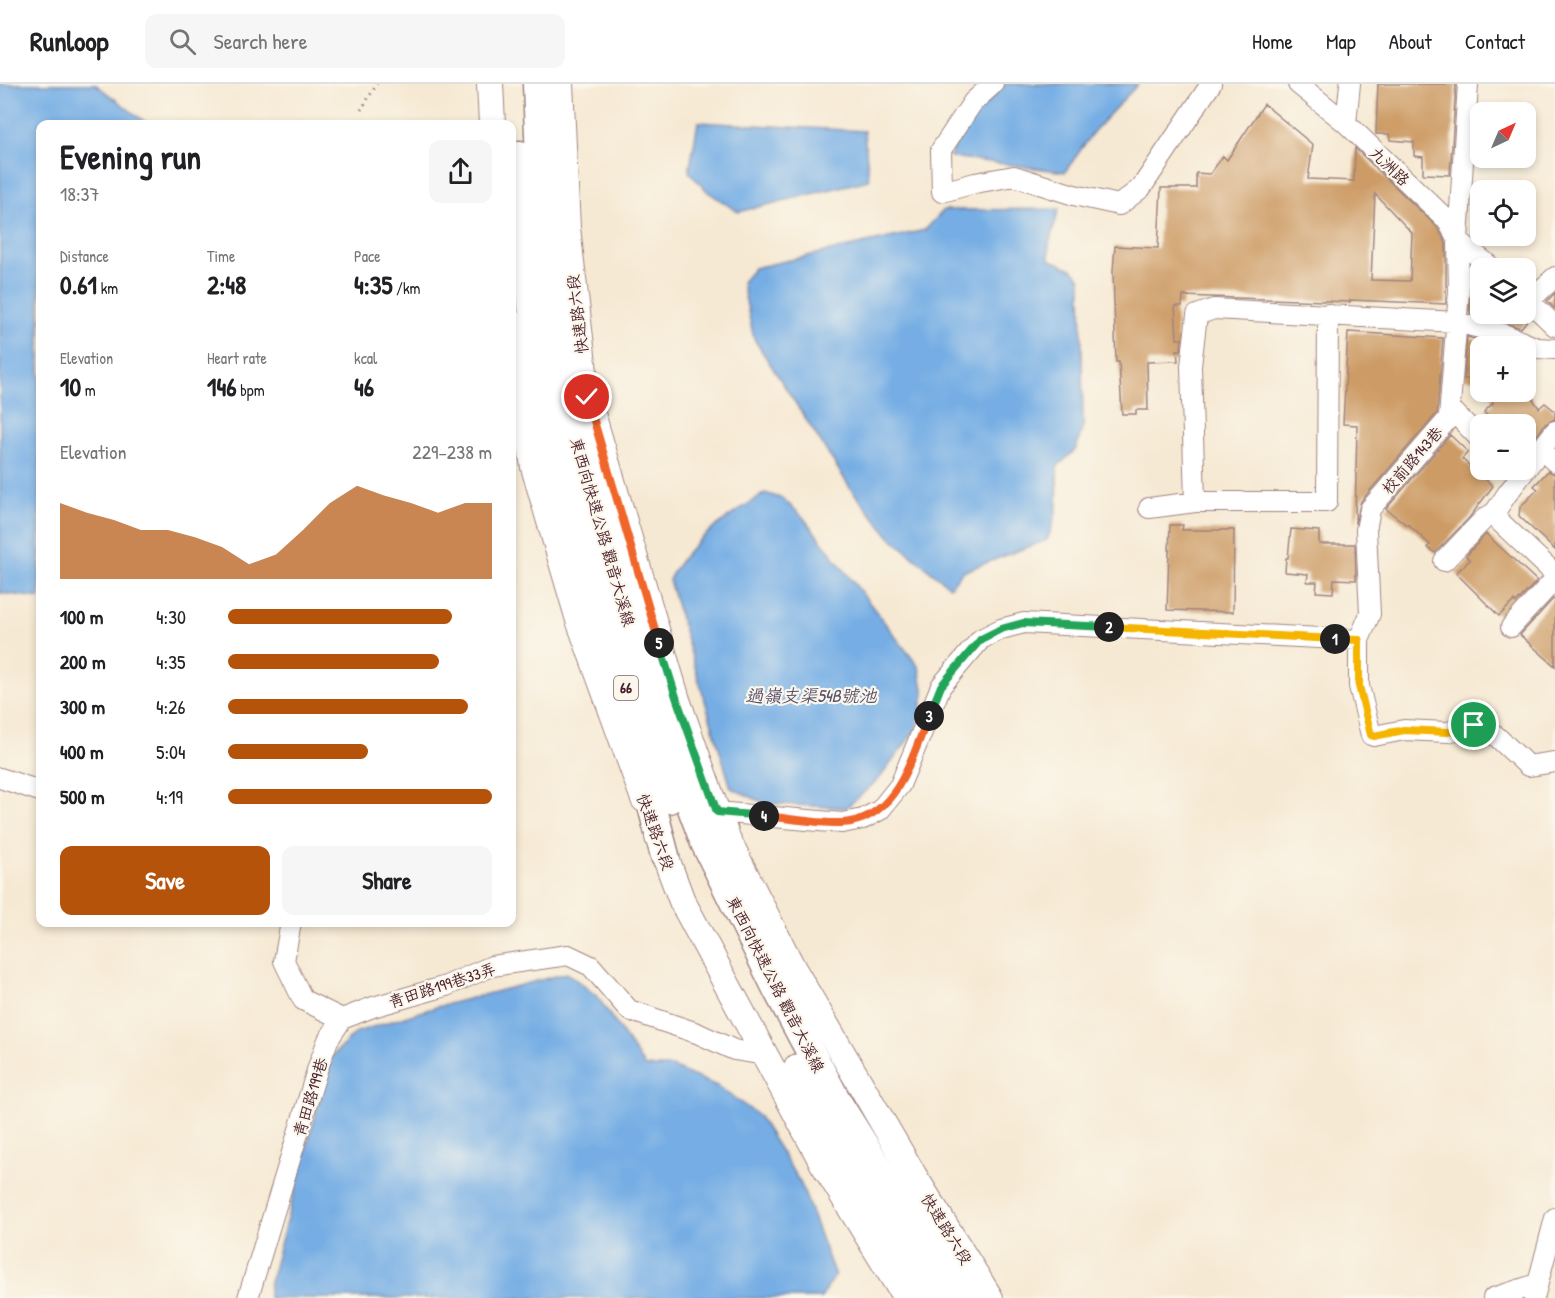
<!DOCTYPE html>
<meta charset="utf-8">
<style>
:root{--surface:#fff;--page:#f6f6f6;--text:#202124;--muted:#757577;--line:#e0e0e0;--accent:#b45309}
body{margin:0;font-family:"Patrick Hand","LXGW WenKai TC",sans-serif;background:var(--page);color:var(--text);height:100vh;display:flex;flex-direction:column;font-size:22px;white-space:nowrap}
*{box-sizing:border-box;margin:0}
p{font-size:20px;color:var(--muted)}
.icon{flex:none;width:33px;height:33px;fill:none;stroke:currentColor;stroke-width:2;stroke-linecap:round;stroke-linejoin:round}
.map{position:relative;flex:1;overflow:hidden}
.side{position:absolute;left:36px;top:36px;width:480px;height:807px;display:flex;flex-direction:column;background:var(--surface);border-radius:12px;box-shadow:0 3px 9px #0003}
.side>*{flex:none}
.needle{width:39px;rotate:44deg}
.tools{position:absolute;left:1470px;top:18px;display:grid;gap:12px}
.tools a{display:grid;place-items:center;width:66px;height:66px;border-radius:12px;background:var(--surface);box-shadow:0 3px 9px #0003;font-size:30px}
.pin{position:absolute;display:grid;place-items:center;width:51px;height:51px;color:#fff;margin:-26px;border:3px solid #fff;border-radius:50%;box-shadow:0 2px 6px #0007}
.km{position:absolute;width:30px;height:30px;margin:-15px;border-radius:50%;background:#222;color:#fff;font-size:16px;line-height:30px;text-align:center}
.round{display:grid;place-items:center;flex:none;width:63px;height:63px;border-radius:12px;background:var(--page)}
.overview{display:flex;align-items:center;justify-content:space-between;height:102px;padding:0 24px}
h1{font-size:33px;font-weight:700;line-height:45px}
.figures{display:grid;grid-template-columns:repeat(3,1fr);gap:9px;height:102px;padding:6px 24px}
.figures div{display:grid;align-content:center}
.figures b{font-size:26px;font-weight:700}
.figures small{font-size:16px;font-weight:400}
.figures p{font-size:16px}
.chart{height:168px;padding:12px 24px}
.chart p{display:flex;justify-content:space-between}
.chart svg{width:100%;height:108px;margin-top:6px;fill:var(--accent);opacity:.7}
.cta{display:flex;gap:12px;margin-top:auto;padding:12px 24px}
.cta a{flex:1;height:69px;border-radius:12px;background:var(--accent);color:#fff;font-size:24px;font-weight:700;line-height:69px;text-align:center}
.cta a+a{background:var(--page);color:var(--text)}
ul{padding:0 24px;list-style:none;font-size:20px}
li{display:grid;grid-template-columns:96px 72px 1fr;align-items:center;height:45px}
li i{height:15px;border-radius:8px;background:var(--accent)}
header{display:flex;align-items:center;gap:36px;box-sizing:border-box;height:84px;padding:0 30px;background:var(--surface);border-bottom:2px solid var(--line)}
header strong{font-size:28px}
nav{display:flex;gap:33px;margin-inline-start:auto;font-size:21px}
.search{width:420px;height:54px;background:var(--page);display:flex;align-items:center;gap:15px;box-sizing:border-box;padding:0 21px;border-radius:12px;color:var(--muted);font-size:22px}
.map>svg:first-child{display:block}
</style>
<header>
<strong>Runloop</strong>
<div class="search"><svg class="icon" aria-label="search" viewBox="0 0 24 24"><circle cx="10" cy="10" r="6"/><path d="M15 15l6 6"/></svg>Search here</div>
<nav><a>Home</a><a>Map</a><a>About</a><a>Contact</a></nav>
</header>
<div class="map">
<svg width="1555" height="1214" viewBox="0 0 1555 1214">
<rect width="100%" height="100%" fill="#fbf7ec"/>
<filter id="ink" filterUnits="userSpaceOnUse"><feTurbulence type="fractalNoise" baseFrequency=".0167" numOctaves="2"/><feDisplacementMap in="SourceGraphic" scale="12" xChannelSelector="R" yChannelSelector="G"/><feConvolveMatrix kernelMatrix="1 2 1 2 8 2 1 2 1" color-interpolation-filters="sRGB"/></filter>
<filter id="wash" filterUnits="userSpaceOnUse"><feTurbulence type="fractalNoise" baseFrequency=".008" numOctaves="4" result="noise"/><feDisplacementMap in="SourceGraphic" scale="24" xChannelSelector="R" yChannelSelector="G"/><feGaussianBlur stdDeviation="1.35" result="paint"/><feColorMatrix in="noise" values="0 0 0 0 0 0 0 0 0 0 0 0 0 0 0 0 0 1.4 0 .05"/><feComposite in="paint" operator="in"/></filter>
<g filter="url(#wash)">
<rect width="100%" height="100%" fill="#f6e9d3"/>
<path fill="#74ade4" stroke="#5f6688" stroke-width="1.5" d="M 0,0 L 95,0 L 148,40 L 40,40 L 40,514 L 0,509 Z
M 1006,0 L 1138,0 L 1094,47 L 1065,88 L 950,73 L 961,45 Z
M 698,38 L 864,47 L 869,96 L 738,128 L 708,108 L 689,88 Z
M 1059,125 L 1049,160 L 1049,175 L 1072,185 L 1081,195 L 1083,342 L 1076,365 L 1057,383 C 1058,414 1059,427 1047,456 L 962,488 L 950,503 L 890,453 L 851,405 L 754,255 L 742,198 L 754,184 L 925,146 L 944,126 Z
M 765,409 L 783,415 L 803,433 L 919,583 L 924,610 L 917,644 L 879,695 L 846,724 L 764,719 L 731,704 L 669,496 C 687,457 731,431 765,409 Z
M 567,889 L 597,912 L 645,983 L 672,983 L 717,1002 L 758,1031 L 801,1100 L 835,1192 L 821,1214 L 269,1214 L 269,1201 L 331,973 L 357,948 L 433,924 Z"/>
<g id="blocks">
<path fill="#cd9c66" fill-rule="evenodd" d="M 1378,0 L 1456,0 L 1450,91 L 1423,90 L 1423,73 L 1414,72 L 1414,58 L 1390,56 L 1389,50 L 1376,50 Z
M 1264,20 L 1313,61 L 1308,95 L 1354,97 L 1355,64 L 1437,143 L 1446,159 L 1446,220 L 1350,216 L 1350,218 L 1183,212 L 1182,222 L 1175,222 L 1177,255 L 1182,255 L 1181,266 L 1177,266 L 1178,277 L 1147,278 L 1148,326 L 1136,326 L 1136,330 L 1122,330 L 1119,278 L 1116,278 L 1113,187 L 1115,162 L 1158,164 L 1161,104 L 1196,104 L 1196,89 L 1210,90 L 1223,72 L 1227,76 ZM 1375,110 L 1412,149 L 1410,197 L 1371,196 Z
M 1471,186 L 1475,186 L 1480,190 L 1480,230 L 1525,230 L 1529,234 L 1521,244 L 1470,229 Z
M 1555,209 L 1555,225 L 1547,217 Z
M 1348,248 L 1443,254 L 1437,329 L 1361,417 L 1355,440 L 1357,341 L 1343,340 Z
M 1467,253 L 1502,262 L 1480,262 L 1480,296 L 1464,295 Z
M 1490,308 L 1528,308 L 1539,324 L 1545,319 L 1555,327 L 1555,335 L 1545,340 L 1526,366 L 1526,340 L 1494,340 L 1484,328 L 1493,319 Z
M 1450,351 L 1468,368 L 1462,375 L 1493,402 L 1469,434 L 1435,469 L 1427,463 L 1430,461 L 1408,440 L 1407,441 L 1386,425 Z
M 1548,387 L 1555,390 L 1555,466 L 1519,432 L 1520,423 L 1538,405 L 1534,402 Z
M 1170,441 L 1183,441 L 1182,446 L 1234,446 L 1233,528 L 1167,526 Z
M 1291,445 L 1319,447 L 1319,460 L 1355,460 L 1356,496 L 1334,495 L 1333,509 L 1316,508 L 1317,498 L 1307,498 L 1308,490 L 1285,488 L 1286,474 L 1288,474 Z
M 1486,450 L 1537,497 L 1516,519 L 1514,517 L 1499,532 L 1456,489 L 1470,476 L 1466,472 Z
M 1553,515 L 1555,516 L 1555,582 L 1520,551 Z"/>
</g>
</g>
<g filter="url(#ink)">
<use href="#blocks" fill-opacity="0" stroke="#a0847f" stroke-width="1.5"/>
<g fill="none" stroke-linecap="round" stroke-linejoin="round">
<defs>
<path id="minor" d="M 993,0 L 973,18 L 941,66 L 942,108 L 975,99 L 1014,92 L 1074,111 L 1119,121 L 1141,104 L 1211,0
M 1298,0 L 1346,39 L 1447,136 L 1458,156 L 1492,184
M 1468,0 L 1458,156 L 1459,207 L 1449,334 L 1370,425 L 1366,446 L 1370,530 L 1359,556 L 1359,602 L 1371,651 L 1374,652 L 1404,646 L 1448,648 L 1474,641 L 1495,651 L 1528,682 L 1555,678
M 1346,39 L 1350,0
M 1526,214 L 1555,242
M 1529,217 L 1555,193
M 1450,324 L 1480,355
M 1555,347 L 1507,410 L 1495,428 L 1498,436 L 1555,490
M 1541,365 L 1555,378
M 1195,418 L 1191,282 L 1197,231 L 1214,225 L 1457,238 L 1506,251 L 1537,264 L 1555,265
M 1149,424 L 1195,418 L 1327,418 L 1328,230
M 1444,477 L 1484,435 L 1495,428
M 1511,543 L 1555,495
M 0,694 L 40,707
M 717,728 L 842,739 L 863,735 L 880,726 L 900,701 L 941,602 L 981,555 L 1001,545 L 1024,539 L 1359,556
M 291,838 L 284,877 L 303,916 L 342,935
M 342,935 L 373,923 L 446,902 L 492,882 L 568,871 L 591,882 L 629,926 L 697,949 L 734,966 L 765,971
M 248,1214 L 318,983 L 328,956 L 342,935
M 1493,1214 L 1537,1200
M 1534,1214 L 1555,1134"/>
<path id="major" d="M 490,0 L 492,40
M 560,0 L 567,144 L 587,313 L 677,616 L 723,746 L 792,883 L 914,1092 L 990,1214
M 512,240 L 534,383 L 579,536 L 644,715
M 658,753 L 682,817 L 824,1081 L 906,1214"/>
<path id="highway" d="M 537,0 L 541,101 L 561,282 L 583,382 L 656,628 L 705,759 L 778,907 L 839,1021 L 960,1214
M 520,71 L 522,111 L 534,246 L 564,399 L 637,639 L 669,715
M 696,684 L 723,746
M 644,691 L 665,772
M 798,984 C 838,1063 885,1140 934,1214"/>
</defs>
<use href="#minor" stroke="#a0847f" stroke-width="22"/>
<use href="#major" stroke="#a0847f" stroke-width="28"/>
<use href="#highway" stroke="#a0847f" stroke-width="31"/>
<path stroke="#a0847f" stroke-width="3" stroke-dasharray="1.5 4.5" stroke-linecap="butt" d="M 361,26 L 377,0"/>
<use href="#minor" stroke="#fff" stroke-width="20"/>
<use href="#major" stroke="#fff" stroke-width="26"/>
<use href="#highway" stroke="#fff" stroke-width="28"/>
</g>
</g>
<g fill="none" stroke-linecap="round" stroke-linejoin="round" filter="url(#ink)">
<defs>
<path id="split-1" d="M 1335,555 L 1359,556 L 1359,602 L 1371,651 L 1374,652 L 1404,646 L 1448,648 L 1474,641"/>
<path id="split-2" d="M 1109,543 L 1335,555"/>
<path id="split-3" d="M 929,632 L 941,602 L 981,555 L 1001,545 L 1023,539 L 1109,543"/>
<path id="split-4" d="M 764,732 C 787,734 820,740 842,739 C 897,736 911,674 929,632"/>
<path id="split-5" d="M 659,559 L 677,616 L 717,728 L 764,732"/>
<path id="split-6" d="M 587,313 L 659,559"/>
</defs>
<use href="#split-1" stroke="#fff" stroke-width="12"/>
<use href="#split-2" stroke="#fff" stroke-width="12"/>
<use href="#split-3" stroke="#fff" stroke-width="12"/>
<use href="#split-4" stroke="#fff" stroke-width="12"/>
<use href="#split-5" stroke="#fff" stroke-width="12"/>
<use href="#split-6" stroke="#fff" stroke-width="12"/>
<use href="#split-1" stroke="#f5b400" stroke-width="8"/>
<use href="#split-2" stroke="#f5b400" stroke-width="8"/>
<use href="#split-3" stroke="#22a559" stroke-width="8"/>
<use href="#split-4" stroke="#f0652b" stroke-width="8"/>
<use href="#split-5" stroke="#22a559" stroke-width="8"/>
<use href="#split-6" stroke="#f0652b" stroke-width="8"/>
</g>
<g text-anchor="middle" stroke-width="4.5" stroke-linejoin="round" paint-order="stroke">
<rect fill="#fbf7ec" stroke="#7f6065" stroke-width="1.5" x="614" y="592" width="24" height="24" rx="4.5"/>
<g font-size="15" font-weight="bold" fill="#4a1f2b">
<text x="626" y="609">66</text>
</g>
<g font-size="16" fill="#4a1f2b" stroke="#fbf7ec">
<text transform="translate(1390 82) rotate(44)" y="6">九洲路</text>
<text transform="translate(577 230) rotate(-97)" y="6">快速路六段</text>
<text transform="translate(1412 376) rotate(-49)" y="6">校前路143巷</text>
<text transform="translate(603 448) rotate(74)" y="6">東西向快速公路 觀音大溪線</text>
<text transform="translate(656 748) rotate(70)" y="6">快速路六段</text>
<text transform="translate(776 900) rotate(63)" y="6">東西向快速公路 觀音大溪線</text>
<text transform="translate(442 901) rotate(-18)" y="6">青田路199巷33弄</text>
<text transform="translate(310 1013) rotate(-73)" y="6">青田路199巷</text>
<text transform="translate(947 1145) rotate(58)" y="6">快速路六段</text>
</g>
<g font-size="18" font-style="italic" fill="#59516c" stroke="#fbf7ec">
<text x="811" y="618">過嶺支渠54B號池</text>
</g>
</g>
</svg>
<div class="tools">
<a><svg class="needle" viewBox="-14 -14 28 28"><path d="M0-13l5 13h-10z" fill="#e53935"/><path d="M0 13l5-13h-10z" fill="#757577"/></svg></a>
<a><svg class="icon" aria-label="locate" viewBox="0 0 24 24"><circle cx="12" cy="12" r="6"/><path d="M12 2v4M12 18v4M2 12h4M18 12h4"/></svg></a>
<a><svg class="icon" aria-label="layers" viewBox="0 0 24 24"><path d="M12 4l9 5-9 5-9-5zM3 14l9 5 9-5"/></svg></a>
<a>+</a>
<a>−</a>
</div>
<div class="pin" style="left:1474px;top:641px;background:#1e9e55"><svg class="icon" aria-label="arrive" viewBox="0 0 24 24"><path d="M6 21V4h12l-3 4 3 4H6"/></svg></div>
<div class="pin" style="left:587px;top:313px;background:#d93025"><svg class="icon" aria-label="check" viewBox="0 0 24 24"><path d="M5 12l5 5 9-10"/></svg></div>
<b class="km" style="left:1335px;top:555px">1</b>
<b class="km" style="left:1109px;top:543px">2</b>
<b class="km" style="left:929px;top:632px">3</b>
<b class="km" style="left:764px;top:732px">4</b>
<b class="km" style="left:659px;top:559px">5</b>
<section class="side">
<div class="overview"><div><h1>Evening run</h1><p>18:37</p></div><a class="round"><svg class="icon" aria-label="share" viewBox="0 0 24 24"><path d="M12 15V3M7 8l5-5 5 5M5 13v7h14v-7"/></svg></a></div>
<div class="figures">
<div><p>Distance</p><b>0.61<small> km</small></b></div>
<div><p>Time</p><b>2:48</b></div>
<div><p>Pace</p><b>4:35<small> /km</small></b></div>
</div>
<div class="figures">
<div><p>Elevation</p><b>10<small> m</small></b></div>
<div><p>Heart rate</p><b>146<small> bpm</small></b></div>
<div><p>kcal</p><b>46</b></div>
</div>
<div class="chart"><p><span>Elevation</span>229–238 m</p>
<svg viewBox="0 0 160 44" preserveAspectRatio="none"><path d="M0 44V13L10 17L20 20L30 24L40 24L50 27L60 31L70 38L80 34L90 24L100 13L110 6L120 10L130 13L140 17L150 13L160 13V44z"/></svg>
</div>
<ul>
<li><b>100 m</b>4:30<i style="width:85%"></i></li>
<li><b>200 m</b>4:35<i style="width:80%"></i></li>
<li><b>300 m</b>4:26<i style="width:91%"></i></li>
<li><b>400 m</b>5:04<i style="width:53%"></i></li>
<li><b>500 m</b>4:19<i style="width:100%"></i></li>
</ul>
<div class="cta"><a>Save</a><a>Share</a></div>
</section>
</div>
